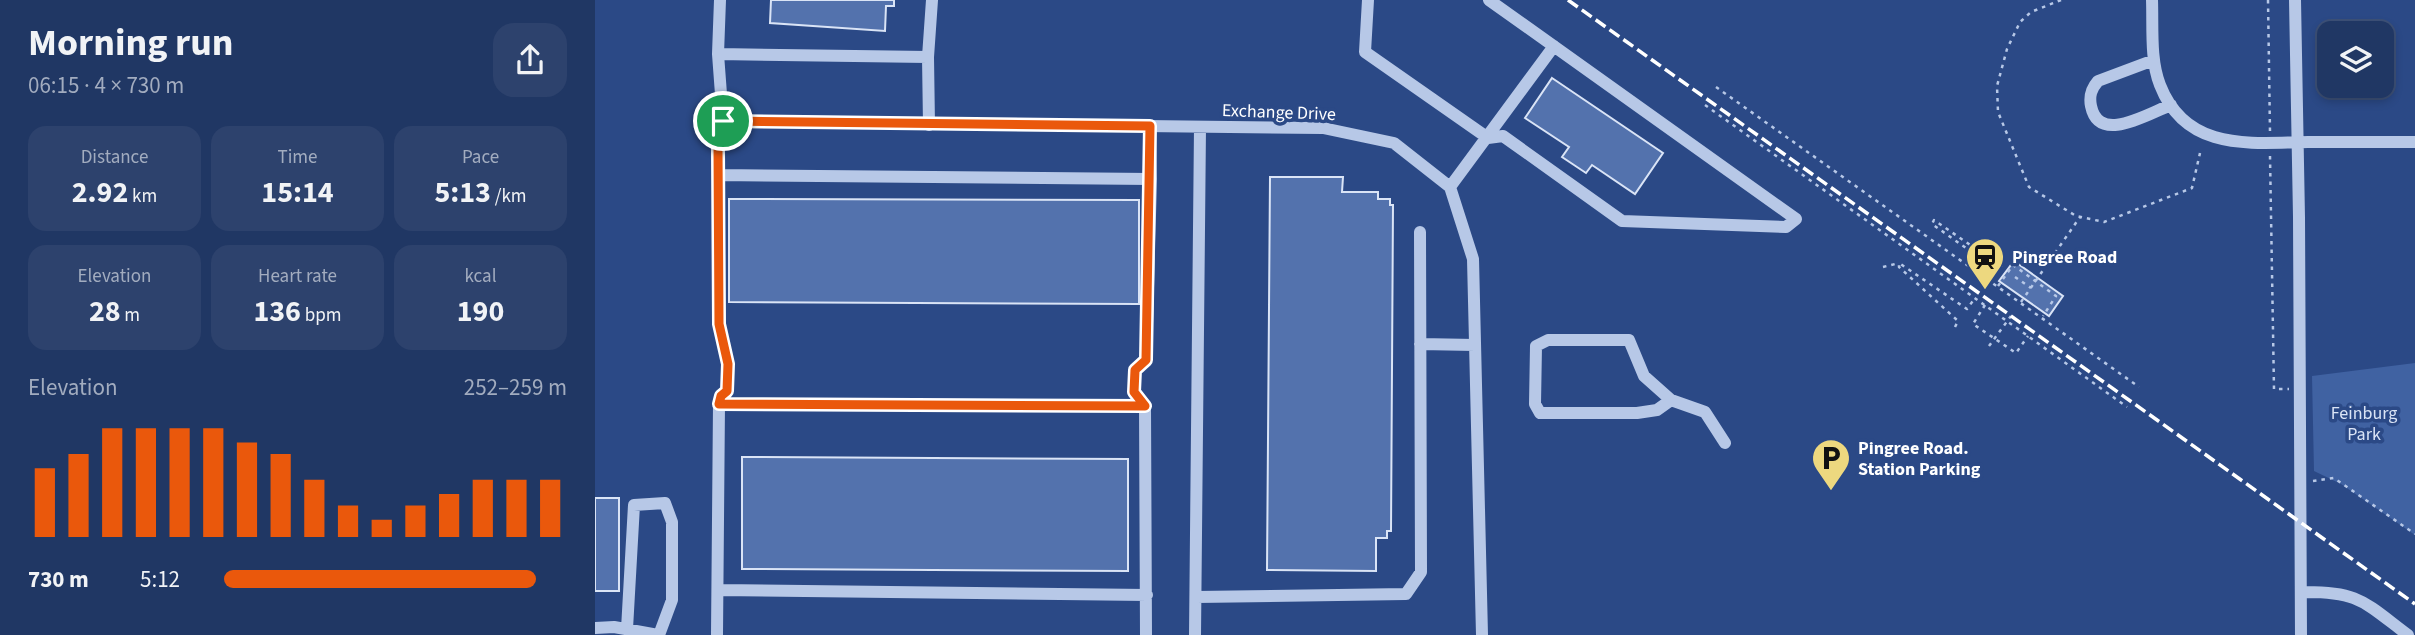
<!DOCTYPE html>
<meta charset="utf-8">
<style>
:root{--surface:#203764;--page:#2d426d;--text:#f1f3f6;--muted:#a2acbf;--line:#3d5178;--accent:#ea580c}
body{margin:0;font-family:"Source Sans 3",sans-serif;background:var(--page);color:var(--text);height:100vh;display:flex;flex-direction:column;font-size:26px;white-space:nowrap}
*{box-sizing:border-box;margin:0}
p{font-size:23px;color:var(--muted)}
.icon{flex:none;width:38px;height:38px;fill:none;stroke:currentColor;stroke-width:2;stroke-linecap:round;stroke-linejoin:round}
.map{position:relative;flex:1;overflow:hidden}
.details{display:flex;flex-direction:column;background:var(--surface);width:595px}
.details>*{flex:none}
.tools{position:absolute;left:1722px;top:21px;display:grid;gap:14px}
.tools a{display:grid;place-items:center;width:77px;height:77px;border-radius:14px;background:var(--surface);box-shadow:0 4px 10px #0003,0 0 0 2px var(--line);font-size:35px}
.pin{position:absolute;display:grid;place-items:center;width:60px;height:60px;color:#fff;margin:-30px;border:4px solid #fff;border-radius:50%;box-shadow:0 2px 7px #0007}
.round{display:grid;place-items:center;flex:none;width:74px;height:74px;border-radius:21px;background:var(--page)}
.summary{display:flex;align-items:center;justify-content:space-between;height:119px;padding:0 28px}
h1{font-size:38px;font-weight:700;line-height:52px}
.figures{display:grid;grid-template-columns:repeat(3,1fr);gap:10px;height:119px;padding:7px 28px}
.figures div{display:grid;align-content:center;border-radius:18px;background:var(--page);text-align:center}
.figures b{font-size:30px;font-weight:700}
.figures small{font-size:19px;font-weight:400}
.figures p{font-size:19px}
.chart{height:196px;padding:14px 28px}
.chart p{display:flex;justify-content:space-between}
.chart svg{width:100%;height:126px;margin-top:7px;stroke:var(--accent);stroke-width:6}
ul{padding:0 28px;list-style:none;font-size:23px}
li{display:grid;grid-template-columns:112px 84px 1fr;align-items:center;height:52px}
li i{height:18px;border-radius:9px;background:var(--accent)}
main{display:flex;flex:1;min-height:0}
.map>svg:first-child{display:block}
</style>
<main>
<section class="details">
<div class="summary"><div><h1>Morning run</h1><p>06:15 · 4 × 730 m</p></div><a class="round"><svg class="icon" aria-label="share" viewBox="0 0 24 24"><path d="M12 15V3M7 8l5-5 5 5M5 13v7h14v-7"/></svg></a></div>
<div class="figures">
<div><p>Distance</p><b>2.92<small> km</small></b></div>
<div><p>Time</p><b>15:14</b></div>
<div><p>Pace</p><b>5:13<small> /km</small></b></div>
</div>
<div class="figures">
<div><p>Elevation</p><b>28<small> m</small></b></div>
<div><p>Heart rate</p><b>136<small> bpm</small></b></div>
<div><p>kcal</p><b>190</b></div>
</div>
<div class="chart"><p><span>Elevation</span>252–259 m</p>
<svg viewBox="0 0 160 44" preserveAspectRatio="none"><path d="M5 44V20M15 44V15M25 44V6M35 44V6M45 44V6M55 44V6M65 44V11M75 44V15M85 44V24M95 44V33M105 44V38M115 44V33M125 44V29M135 44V24M145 44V24M155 44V24"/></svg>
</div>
<ul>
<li><b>730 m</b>5:12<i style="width:91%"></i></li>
</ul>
</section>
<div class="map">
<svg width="1820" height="635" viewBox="0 0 1820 635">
<rect width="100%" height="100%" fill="#2b4986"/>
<path fill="#4062a2" d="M 1820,363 L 1820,535 L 1746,484 L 1719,471 L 1717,376 Z"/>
<path fill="#5372ad" stroke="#dae4f6" stroke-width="2" d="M 176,0 L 299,0 L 299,6 L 291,6 L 290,31 L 175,23 Z
M 957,78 L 1068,153 L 1040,194 L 997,165 L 991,173 L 967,157 L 974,147 L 930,118 Z
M 675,177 L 748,177 L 747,192 L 783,192 L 783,199 L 795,199 L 795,205 L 798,205 L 796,531 L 792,531 L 792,538 L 781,538 L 781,571 L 672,570 Z
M 134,199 L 544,200 L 544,304 L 134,302 Z
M 1419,261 L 1468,296 L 1454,316 L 1404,281 Z
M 147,457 L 533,459 L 533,571 L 147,569 Z
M 0,498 L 24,498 L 24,591 L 0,591 Z"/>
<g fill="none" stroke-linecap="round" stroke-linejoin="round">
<path stroke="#b7c8e7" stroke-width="2.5" stroke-dasharray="3.5 5" stroke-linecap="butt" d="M 1466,0 L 1436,12 L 1425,22 L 1412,49 L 1402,86 L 1403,112 L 1434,187 L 1481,216 L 1509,222 L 1597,188 L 1605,153
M 1673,0 L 1675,132
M 1121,87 L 1544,387
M 1110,105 L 1532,407
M 1675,156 L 1679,389 L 1694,389
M 1288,267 L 1304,263
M 1420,277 L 1436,288
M 1395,280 L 1402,270 L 1337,224 L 1339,220 L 1407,267
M 1403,286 L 1418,265 L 1461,296 L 1448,316
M 1426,302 L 1485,217
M 1390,305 L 1378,324 L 1421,353 L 1433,336
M 1360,327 L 1363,321 L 1304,267 L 1304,263 L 1372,309 L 1380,298
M 1394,346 L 1416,316
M 1718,481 L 1739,478 L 1820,534"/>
<path stroke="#b7c8e7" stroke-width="12" d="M 773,0 L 770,52 L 893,138 L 908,136 L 1027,221 L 1191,227 L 1201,219 L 894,0
M 1557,0 C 1558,27 1555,60 1565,85 C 1591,152 1655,143 1713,142 C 1748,142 1784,142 1820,142
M 1700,0 L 1704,217 L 1706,635
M 123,54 L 333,57
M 1559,60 L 1503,81 C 1496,89 1494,96 1496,106 C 1504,145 1554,113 1576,105
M 128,121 L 728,128 L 799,143 L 855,187 L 878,259 L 887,635
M 334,125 L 333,57 L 337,0
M 123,175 L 556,179 L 555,126
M 855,187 L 959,46
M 825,344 L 880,345
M 1076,400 L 1049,376 L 1034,340 L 953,340 L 941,346 L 940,404 L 945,413 L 1042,413 L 1062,410 L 1076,400 L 1110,412 L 1130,443
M 124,404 L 550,406
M 123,590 L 552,595
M 1706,592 C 1764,591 1769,602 1813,635
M 601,597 L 811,594 L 826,572 L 825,232
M 0,628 L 19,627 L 63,635
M 32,629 L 39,505 L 70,503 L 77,522 L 77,600 L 64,635
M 122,635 L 124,404 L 126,396 L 132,391 L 133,364 L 124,324 L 123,148 L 128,121 L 123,54 L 125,0
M 551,635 L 550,406 L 539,392 L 540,370 L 551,360 L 556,179
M 600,635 L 605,127"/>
<path stroke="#fff" stroke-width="3.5" stroke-dasharray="12 5" stroke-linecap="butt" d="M 973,0 L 1820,604"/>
</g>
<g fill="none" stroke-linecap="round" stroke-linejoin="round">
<defs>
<path id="route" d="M 128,121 L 555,126 L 551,360 L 540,370 L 539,392 L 550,406 L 124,404 L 126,396 L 132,391 L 133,364 L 124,324 L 123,148 Z"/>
</defs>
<use href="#route" stroke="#fff" stroke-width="14"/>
<use href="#route" stroke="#ea580c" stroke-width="9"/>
</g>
<defs>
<symbol id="station-pin" viewBox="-11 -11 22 30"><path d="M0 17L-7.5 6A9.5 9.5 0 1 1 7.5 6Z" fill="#edd87f" stroke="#2b4986"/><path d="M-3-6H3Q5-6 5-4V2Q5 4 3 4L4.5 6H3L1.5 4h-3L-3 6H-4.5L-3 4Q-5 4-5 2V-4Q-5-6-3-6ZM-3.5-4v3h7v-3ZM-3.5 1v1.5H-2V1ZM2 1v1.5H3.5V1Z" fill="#111"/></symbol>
<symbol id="parking-pin" viewBox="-11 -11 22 30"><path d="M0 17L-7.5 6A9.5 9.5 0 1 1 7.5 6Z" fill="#edd87f" stroke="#2b4986"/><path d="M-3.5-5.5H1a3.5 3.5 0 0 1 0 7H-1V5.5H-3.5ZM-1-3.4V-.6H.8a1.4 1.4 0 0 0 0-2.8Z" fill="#111"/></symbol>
</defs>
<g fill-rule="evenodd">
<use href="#station-pin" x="1368" y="235" width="44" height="60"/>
<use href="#parking-pin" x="1214" y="436" width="44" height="60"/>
</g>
<g text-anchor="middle" stroke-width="7" stroke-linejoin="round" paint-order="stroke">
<g font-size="18" fill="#fff" stroke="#2b4986">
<text transform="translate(684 112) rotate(2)" y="6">Exchange Drive</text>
</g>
<g font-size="18" font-weight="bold" fill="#fff" stroke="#2b4986" text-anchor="start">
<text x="1417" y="263">Pingree Road</text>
<text x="1263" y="454">Pingree Road.<tspan x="1263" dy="21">Station Parking</tspan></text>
</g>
<g font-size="18" fill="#dae4f6" stroke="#2b4986">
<text x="1769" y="419">Feinburg<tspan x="1769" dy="21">Park</tspan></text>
</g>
</g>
</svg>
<div class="tools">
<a><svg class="icon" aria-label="layers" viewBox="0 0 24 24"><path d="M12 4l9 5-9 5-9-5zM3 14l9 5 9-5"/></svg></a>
</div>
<div class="pin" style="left:128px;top:121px;background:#1e9e55"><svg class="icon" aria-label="arrive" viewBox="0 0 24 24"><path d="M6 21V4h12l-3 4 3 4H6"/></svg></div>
</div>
</main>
